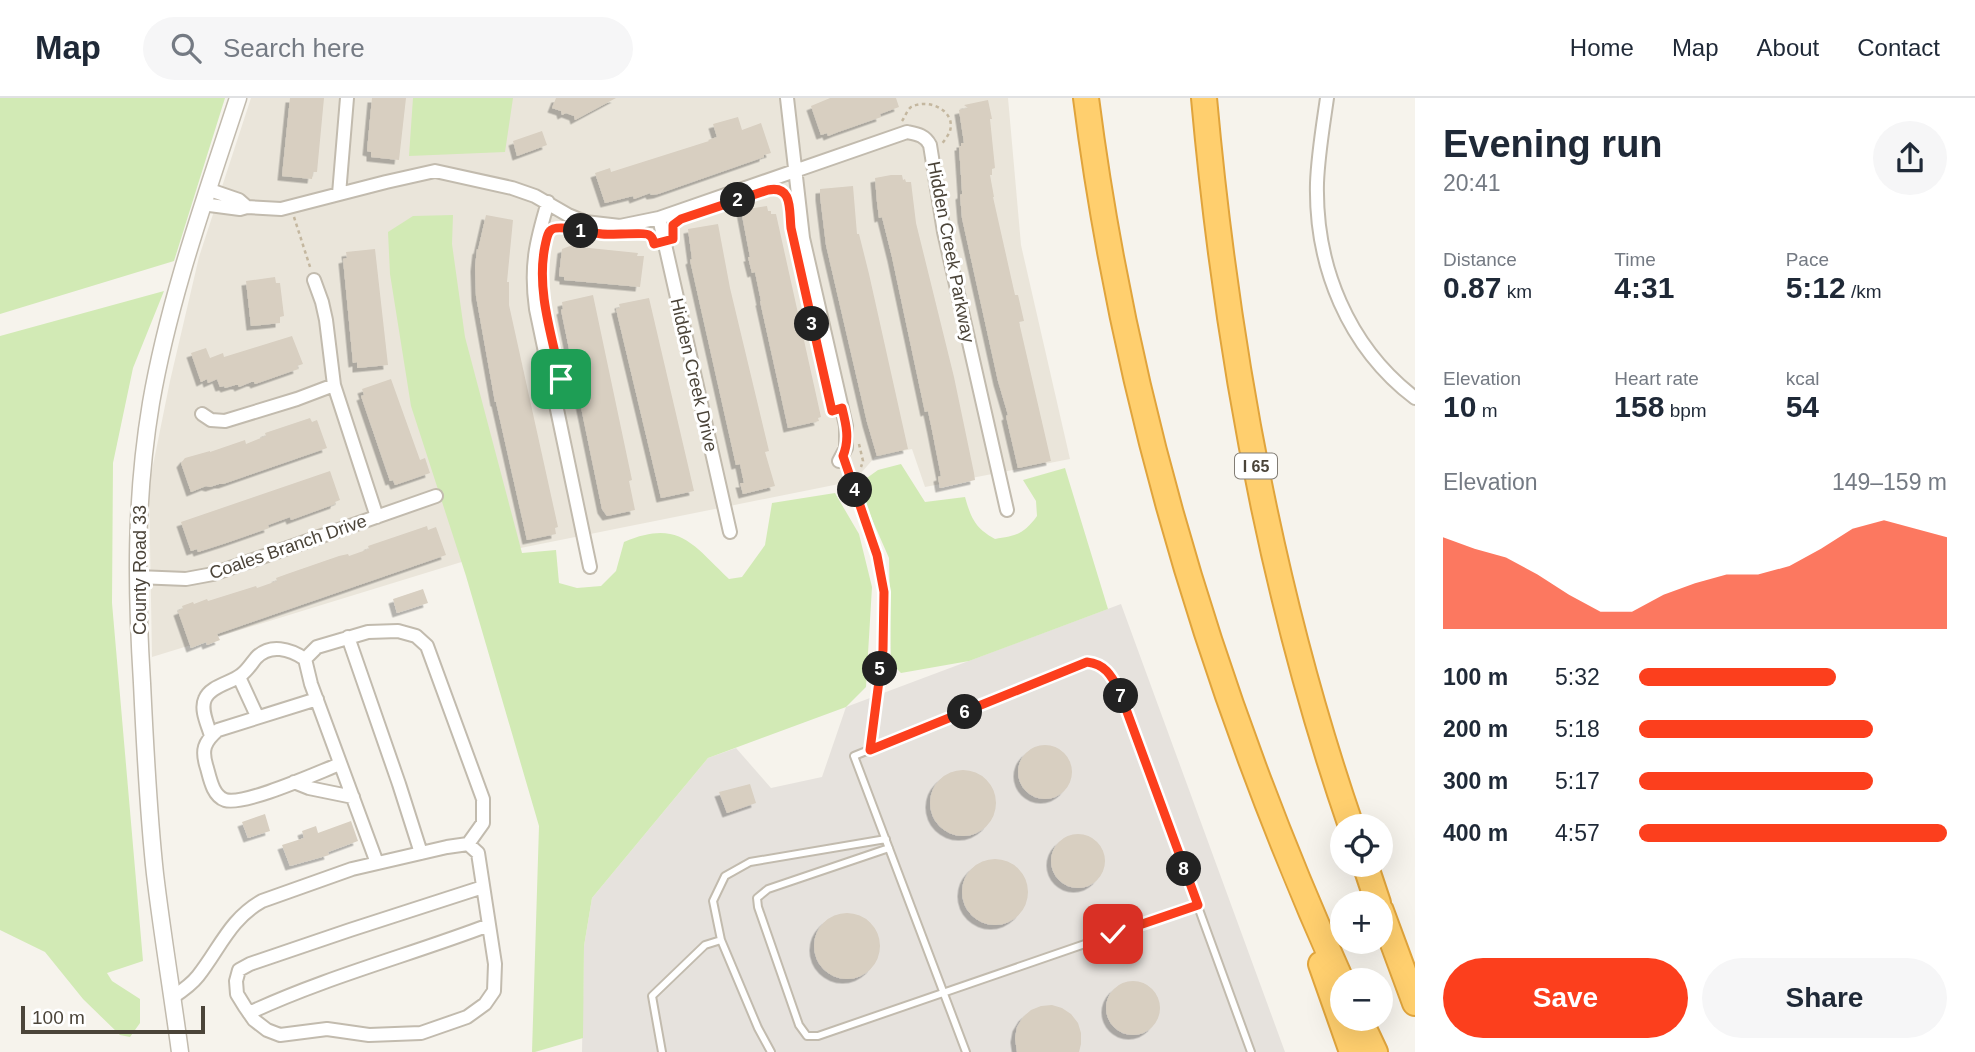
<!DOCTYPE html>
<meta charset="utf-8">
<style>
:root{--surface:#fff;--page:#f6f6f7;--text:#1f2937;--muted:#747a83;--line:#e0e1e3;--accent:#fc3f1d}
body{margin:0;font-family:Helvetica,sans-serif;background:var(--page);color:var(--text);height:100vh;display:flex;flex-direction:column;font-size:26px;white-space:nowrap}
*{box-sizing:border-box;margin:0}
p{font-size:23px;color:var(--muted)}
.icon{flex:none;width:38px;height:38px;fill:none;stroke:currentColor;stroke-width:2;stroke-linecap:round;stroke-linejoin:round}
.map{position:relative;flex:1;overflow:hidden}
.side{display:flex;flex-direction:column;background:var(--surface);width:560px}
.side>*{flex:none}
.buttons{position:absolute;left:1330px;top:716px;display:grid;gap:14px}
.buttons a{display:grid;place-items:center;width:63px;height:63px;border-radius:50%;background:var(--surface);box-shadow:0 7px 28px #0002;font-size:35px}
.scale{position:absolute;left:21px;bottom:18px;width:184px;box-sizing:border-box;padding-left:7px;border:4px solid #4b4439;border-top:0;font-size:19px;line-height:24px;white-space:nowrap;color:#4b4439;-webkit-text-stroke:5px #fff;paint-order:stroke}
.pin{position:absolute;display:grid;place-items:center;width:60px;height:60px;color:#fff;margin:-30px;border-radius:14px;box-shadow:0 4px 10px #0006}
.km{position:absolute;width:35px;height:35px;margin:-18px;border-radius:50%;background:#222;color:#fff;font-size:19px;line-height:35px;text-align:center}
.round{display:grid;place-items:center;flex:none;width:74px;height:74px;border-radius:37px;background:var(--page)}
.overview{display:flex;align-items:center;justify-content:space-between;height:119px;padding:0 28px}
h1{font-size:38px;font-weight:700;line-height:52px}
.figures{display:grid;grid-template-columns:repeat(3,1fr);gap:10px;height:119px;padding:7px 28px}
.figures div{display:grid;align-content:center}
.figures b{font-size:30px;font-weight:700}
.figures small{font-size:19px;font-weight:400}
.figures p{font-size:19px}
.chart{height:196px;padding:14px 28px}
.chart p{display:flex;justify-content:space-between}
.chart svg{width:100%;height:126px;margin-top:7px;fill:var(--accent);opacity:.7}
.button{display:flex;gap:14px;margin-top:auto;padding:14px 28px}
.button a{flex:1;height:80px;border-radius:42px;background:var(--accent);color:#fff;font-size:28px;font-weight:700;line-height:80px;text-align:center}
.button a+a{background:var(--page);color:var(--text)}
ul{padding:0 28px;list-style:none;font-size:23px}
li{display:grid;grid-template-columns:112px 84px 1fr;align-items:center;height:52px}
li i{height:18px;border-radius:9px;background:var(--accent)}
header{display:flex;align-items:center;gap:42px;box-sizing:border-box;height:98px;padding:0 35px;background:var(--surface);border-bottom:2px solid var(--line)}
header strong{font-size:33px}
nav{display:flex;gap:38px;margin-inline-start:auto;font-size:24px}
.search{width:490px;height:63px;background:var(--page);display:flex;align-items:center;gap:18px;box-sizing:border-box;padding:0 24px;border-radius:38px;color:var(--muted);font-size:26px}
main{display:flex;flex:1;min-height:0}
.map>svg:first-child{display:block}
</style>
<header>
<strong>Map</strong>
<div class="search"><svg class="icon" aria-label="search" viewBox="0 0 24 24"><circle cx="10" cy="10" r="6"/><path d="M15 15l6 6"/></svg>Search here</div>
<nav><a>Home</a><a>Map</a><a>About</a><a>Contact</a></nav>
</header>
<main>
<div class="map">
<svg width="1415" height="954" viewBox="0 0 1415 954">
<defs>
<filter id="shadow"><feDropShadow dx="-4.5" dy="4.5" stdDeviation="0" flood-color="#0004"/></filter>
</defs>
<rect width="100%" height="100%" fill="#f6f3ec"/>
<path fill="#eae5da" d="M 251,0 L 1008,0 L 1021,147 L 1070,361 L 925,389 L 912,351 L 875,359 L 854,383 L 481,458 L 152,559 L 149,387 L 170,283 L 199,159 Z"/>
<path fill="#e6e2dd" d="M 1121,506 L 1285,954 L 582,954 L 584,848 L 592,800 L 708,660 L 736,650 L 771,690 L 822,679 L 846,609 Z"/>
<path fill="#d2eab5" d="M 0,0 L 225,0 L 174,163 L 0,216 Z
M 413,0 L 513,0 L 505,54 L 409,58 Z
M 453,117 L 452,146 L 465,239 L 522,455 L 556,452 L 559,485 L 577,490 L 601,488 L 616,473 L 624,444 C 679,421 692,446 729,481 L 742,479 L 765,447 L 772,405 L 835,395 L 859,436 L 872,489 L 866,589 L 846,609 L 708,660 L 592,800 L 584,848 L 583,940 L 535,954 L 532,954 L 539,728 L 466,478 L 411,308 L 390,176 L 388,134 L 413,118 Z
M 164,193 L 133,270 L 113,365 L 112,505 L 143,863 L 107,875 L 112,883 L 140,901 L 140,925 L 130,939 L 120,937 L 83,901 L 45,854 L 0,832 L 0,238 Z
M 901,366 L 925,404 L 965,399 C 971,420 975,430 995,441 C 1016,438 1024,436 1037,418 L 1036,403 L 1023,382 L 1065,370 L 1108,511 L 969,563 L 901,575 L 891,565 L 889,460 L 857,387 L 878,372 Z"/>
<path fill="#d8cfc1" filter="url(#shadow)" d="M 290,0 L 324,0 L 317,74 L 313,74 L 312,81 L 282,78 Z
M 372,0 L 406,0 L 399,62 L 371,59 L 371,54 L 367,53 Z
M 556,0 L 616,0 L 575,22 L 574,18 L 566,15 L 562,17 L 561,13 L 552,10 Z
M 830,0 L 896,0 L 899,9 L 880,16 L 881,19 L 838,34 L 828,38 L 827,35 L 821,37 L 811,8 Z
M 988,2 L 992,21 L 990,21 L 995,70 L 992,71 L 992,77 L 990,77 L 994,99 L 993,99 L 1015,197 L 1018,197 L 1024,223 L 1019,224 L 1051,363 L 1018,370 L 1006,318 L 1008,317 L 998,283 L 962,120 L 960,97 L 962,96 L 962,93 L 959,48 L 961,48 L 961,45 L 964,45 L 959,12 L 968,10 L 964,7 Z
M 738,19 L 742,32 L 761,25 L 771,55 L 764,57 L 764,59 L 658,96 L 651,97 L 650,95 L 634,101 L 633,98 L 605,105 L 595,75 L 610,70 L 611,74 L 709,43 L 708,42 L 717,39 L 713,26 Z
M 542,33 L 547,47 L 517,58 L 513,43 Z
M 891,77 L 902,77 L 903,82 L 905,81 L 906,84 L 911,84 L 916,125 L 954,279 L 974,375 L 975,382 L 940,390 L 938,379 L 941,378 L 932,332 L 928,313 L 925,314 L 892,159 L 882,119 L 879,120 L 877,104 L 875,80 Z
M 853,88 L 857,136 L 859,136 L 869,176 L 908,351 L 877,358 L 867,324 L 826,147 L 820,98 L 820,91 Z
M 767,108 L 768,113 L 771,113 L 771,116 L 776,116 L 821,319 L 818,320 L 819,323 L 788,330 L 760,203 L 761,203 L 755,174 L 752,175 L 748,159 L 750,159 L 741,112 Z
M 486,117 L 513,122 L 507,184 L 509,184 L 509,207 L 558,429 L 555,430 L 556,436 L 527,442 L 496,304 L 495,304 L 476,198 L 475,169 L 477,151 L 478,152 Z
M 718,126 L 730,190 L 769,353 L 765,354 L 775,388 L 743,396 L 740,385 L 744,385 L 740,366 L 736,367 L 690,162 L 692,161 L 688,131 Z
M 570,148 L 638,155 L 637,158 L 644,158 L 640,189 L 564,182 L 564,179 L 559,178 L 562,151 Z
M 375,151 L 388,267 L 357,270 L 357,264 L 353,265 L 343,161 L 347,160 L 346,154 Z
M 275,179 L 276,185 L 280,185 L 284,218 L 280,219 L 280,225 L 251,228 L 246,183 Z
M 593,197 L 632,382 L 629,383 L 635,412 L 607,418 L 602,411 L 561,212 L 563,211 L 562,204 Z
M 649,200 L 694,393 L 661,400 L 616,211 L 620,210 L 619,206 Z
M 292,238 L 303,266 L 297,268 L 298,271 L 255,286 L 254,284 L 251,284 L 239,289 L 238,287 L 235,287 L 225,290 L 224,288 L 220,289 L 217,281 L 208,285 L 207,281 L 201,284 L 191,255 L 206,250 L 210,260 L 223,255 L 224,259 Z
M 391,281 L 420,362 L 425,360 L 430,375 L 395,387 L 393,382 L 390,383 L 361,298 L 364,297 L 362,291 Z
M 310,320 L 312,324 L 317,322 L 327,350 L 223,386 L 219,386 L 210,389 L 206,388 L 191,394 L 181,365 L 185,360 L 210,353 L 210,354 L 245,342 L 246,346 L 266,338 L 265,335 Z
M 330,373 L 340,402 L 335,404 L 335,406 L 291,422 L 290,419 L 268,427 L 269,430 L 226,445 L 198,454 L 197,451 L 191,453 L 181,424 Z
M 427,428 L 428,432 L 436,429 L 446,457 L 217,536 L 220,542 L 207,547 L 206,544 L 191,550 L 178,513 L 183,511 L 182,508 L 193,504 L 194,506 L 207,501 L 208,503 L 256,488 L 257,490 L 277,483 L 276,480 L 287,476 L 339,458 L 348,456 L 349,458 L 369,451 L 368,448 Z
M 423,491 L 428,505 L 397,515 L 393,501 Z
M1018 674a27 27 0 1 1 54 0a27 27 0 1 1-54 0Z
M930 705a33 33 0 1 1 66 0a33 33 0 1 1-66 0Z
M 750,686 L 756,705 L 727,715 L 719,694 Z
M 265,716 L 270,733 L 248,740 L 242,724 Z
M 351,723 L 358,743 L 328,754 L 329,757 L 290,768 L 282,747 L 304,740 L 302,733 L 316,728 L 318,735 Z
M1051 763a27 27 0 1 1 54 0a27 27 0 1 1-54 0Z
M962 794a33 33 0 1 1 66 0a33 33 0 1 1-66 0Z
M814 848a33 33 0 1 1 66 0a33 33 0 1 1-66 0Z
M1106 910a27 27 0 1 1 54 0a27 27 0 1 1-54 0Z
M 1052,907 L 1062,910 L 1071,916 L 1078,925 L 1081,935 L 1081,946 L 1079,954 L 1017,954 L 1015,940 L 1017,929 L 1023,919 L 1031,912 L 1041,908 Z"/>
<g fill="none" stroke-linecap="round" stroke-linejoin="round">
<defs>
<path id="service" d="M 843,357 L 877,457 L 884,494 L 882,552 L 870,652
M 889,750 L 768,791 L 757,800 L 758,809 L 799,927 L 807,938 L 818,938 L 1198,807
M 662,954 L 652,898 L 705,847 L 721,842
M 771,954 L 758,930 L 721,842 L 713,803 L 725,778 L 750,764 L 886,741
M 966,954 L 854,658 L 1087,564 C 1105,566 1111,577 1119,592 L 1251,954"/>
<path id="minor" d="M 787,0 L 803,140 L 846,328 L 846,350 L 839,363
M 1327,0 C 1323,28 1318,57 1317,85 C 1315,168 1348,249 1415,300
M 207,91 L 239,102 L 247,109
M 339,96 L 347,0
M 548,104 C 536,144 530,168 536,211 L 590,469
M 202,106 L 240,111 L 247,109 L 281,111 L 386,84 L 435,73 L 512,90 L 535,98 L 568,117 L 585,124 L 620,128 L 659,120 L 907,34 C 917,36 925,37 930,47 L 944,134 L 1007,412
M 659,120 L 730,434
M 314,182 L 322,204 L 326,222 L 334,287 L 377,419
M 202,316 L 211,322 L 225,323 L 297,301 L 334,287
M 137,479 L 186,481 L 213,476 L 436,398
M 348,539 L 399,686 L 421,755
M 239,579 L 257,618
M 317,601 L 218,632 C 204,644 201,652 207,670 C 210,681 213,698 225,702 C 245,708 319,674 340,666
M 211,638 C 208,627 200,612 205,601 C 210,588 231,585 241,577 C 247,573 251,566 256,560 C 270,545 290,551 305,561
M 294,684 L 309,690 L 353,699
M 377,765 L 311,586 L 305,561 L 317,549 L 368,534 L 398,533 L 416,538 L 427,548 L 483,701 L 483,725 L 468,746
M 173,899 C 182,893 191,887 198,878 C 220,850 230,821 262,803 L 352,771 L 447,749 L 468,746 L 478,755 L 495,866 L 494,893 L 485,906 L 467,919 L 421,935 L 369,937 L 327,931 L 280,937 L 267,932 L 254,922 L 245,909 L 237,896 L 236,883 L 239,872 L 250,866 L 350,832 L 483,789
M 249,915 C 326,879 410,857 489,827"/>
<path id="tertiary" d="M 180,954 C 172,894 162,835 155,776 C 148,712 145,649 142,585 C 136,489 135,401 151,305 C 169,201 205,101 238,0"/>
<path id="motorway" d="M 1086,0 C 1125,305 1216,604 1342,884
M 1204,0 C 1226,244 1271,496 1351,728
M 1365,766 L 1378,805
M 1381,813 L 1415,905
M 1321,866 L 1352,954
M 1359,920 L 1375,954"/>
</defs>
<use href="#service" stroke="#c2bbae" stroke-width="10"/>
<use href="#minor" stroke="#c2bbae" stroke-width="16"/>
<use href="#tertiary" stroke="#c2bbae" stroke-width="19"/>
<use href="#motorway" stroke="#e0a43c" stroke-width="28"/>
<path stroke="#c4b79f" stroke-width="2.5" stroke-dasharray="3.5 3.5" stroke-linecap="butt" d="M 902,23 C 905,19 907,12 911,9 C 928,0 956,12 950,33 C 948,38 944,43 941,47
M 294,119 L 311,172
M 859,346 L 863,363 L 861,369"/>
<use href="#service" stroke="#fff" stroke-width="6"/>
<use href="#minor" stroke="#fff" stroke-width="12"/>
<use href="#tertiary" stroke="#fff" stroke-width="16"/>
<use href="#motorway" stroke="#ffcf6e" stroke-width="24"/>
</g>
<g fill="none" stroke-linecap="round" stroke-linejoin="round">
<defs>
<path id="route" d="M 561,281 C 552,238 536,192 545,148 C 546,144 547,136 550,133 C 556,125 591,135 602,136 C 611,137 646,134 649,137 C 653,139 653,142 654,146 L 673,141 L 673,127 L 681,121 L 768,92 C 793,87 789,112 791,130 L 832,313 L 842,310 C 846,326 850,341 843,358 L 877,457 L 884,494 L 883,552 L 870,652 L 1087,564 C 1105,566 1111,577 1119,592 L 1198,807 L 1113,836"/>
</defs>
<use href="#route" stroke="#fff" stroke-width="14"/>
<use href="#route" stroke="#fc3f1d" stroke-width="9"/>
</g>
<g text-anchor="middle" stroke-width="6" stroke-linejoin="round" paint-order="stroke">
<rect fill="#fff" stroke="#817c74" stroke-width="2" x="1235" y="355.5" width="42" height="25" rx="5"/>
<g font-size="16" font-weight="bold" fill="#4b4439">
<text x="1256" y="374">I 65</text>
</g>
<g font-size="18" fill="#4b4439" stroke="#fff">
<text transform="translate(951 154) rotate(79)" y="6">Hidden Creek Parkway</text>
<text transform="translate(694 277) rotate(77)" y="6">Hidden Creek Drive</text>
<text transform="translate(288 449) rotate(-19)" y="6">Coales Branch Drive</text>
<text transform="translate(140 472) rotate(-90)" y="6">County Road 33</text>
</g>
</g>
</svg>
<div class="buttons">
<a><svg class="icon" aria-label="locate" viewBox="0 0 24 24"><circle cx="12" cy="12" r="6"/><path d="M12 2v4M12 18v4M2 12h4M18 12h4"/></svg></a>
<a>+</a>
<a>−</a>
</div>
<div class="scale">100 m</div>
<div class="pin" style="left:561px;top:281px;background:#1e9e55"><svg class="icon" aria-label="arrive" viewBox="0 0 24 24"><path d="M6 21V4h12l-3 4 3 4H6"/></svg></div>
<div class="pin" style="left:1113px;top:836px;background:#d93025"><svg class="icon" aria-label="check" viewBox="0 0 24 24"><path d="M5 12l5 5 9-10"/></svg></div>
<b class="km" style="left:581px;top:133px">1</b>
<b class="km" style="left:738px;top:102px">2</b>
<b class="km" style="left:812px;top:226px">3</b>
<b class="km" style="left:855px;top:392px">4</b>
<b class="km" style="left:880px;top:571px">5</b>
<b class="km" style="left:965px;top:614px">6</b>
<b class="km" style="left:1121px;top:598px">7</b>
<b class="km" style="left:1184px;top:771px">8</b>
</div>
<section class="side">
<div class="overview"><div><h1>Evening run</h1><p>20:41</p></div><a class="round"><svg class="icon" aria-label="share" viewBox="0 0 24 24"><path d="M12 15V3M7 8l5-5 5 5M5 13v7h14v-7"/></svg></a></div>
<div class="figures">
<div><p>Distance</p><b>0.87<small> km</small></b></div>
<div><p>Time</p><b>4:31</b></div>
<div><p>Pace</p><b>5:12<small> /km</small></b></div>
</div>
<div class="figures">
<div><p>Elevation</p><b>10<small> m</small></b></div>
<div><p>Heart rate</p><b>158<small> bpm</small></b></div>
<div><p>kcal</p><b>54</b></div>
</div>
<div class="chart"><p><span>Elevation</span>149–159 m</p>
<svg viewBox="0 0 160 44" preserveAspectRatio="none"><path d="M0 44V12L10 16L20 19L30 25L40 32L50 38L60 38L70 32L80 28L90 25L100 25L110 22L120 16L130 9L140 6L150 9L160 12V44z"/></svg>
</div>
<ul>
<li><b>100 m</b>5:32<i style="width:64%"></i></li>
<li><b>200 m</b>5:18<i style="width:76%"></i></li>
<li><b>300 m</b>5:17<i style="width:76%"></i></li>
<li><b>400 m</b>4:57<i style="width:100%"></i></li>
</ul>
<div class="button"><a>Save</a><a>Share</a></div>
</section>
</main>
